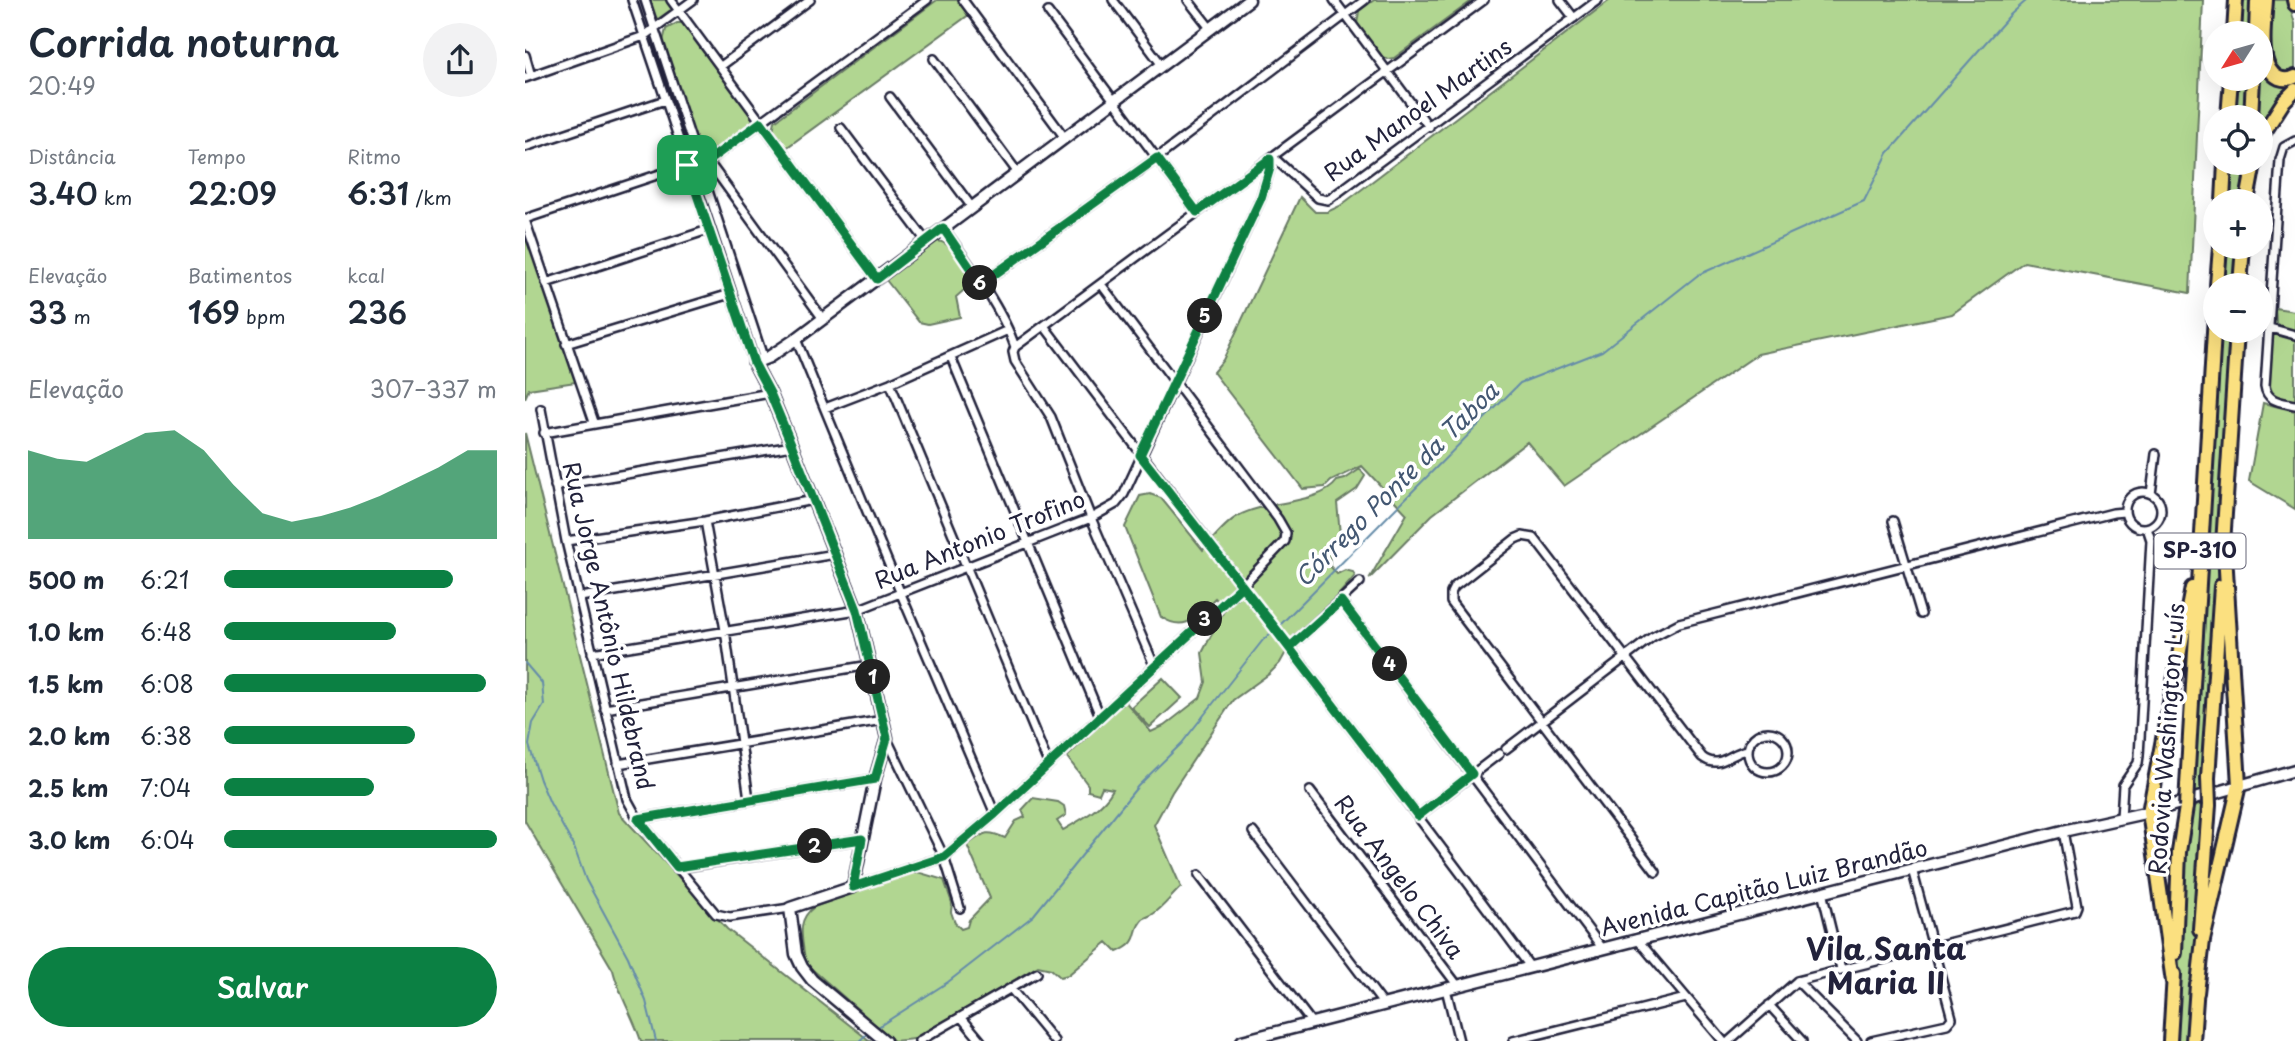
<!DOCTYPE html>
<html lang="pt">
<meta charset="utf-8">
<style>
:root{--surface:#fff;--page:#f2f2f3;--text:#1f2937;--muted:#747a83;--accent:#0b8043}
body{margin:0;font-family:"Playpen Sans",sans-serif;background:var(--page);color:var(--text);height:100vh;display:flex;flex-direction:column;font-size:26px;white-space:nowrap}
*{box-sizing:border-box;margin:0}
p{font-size:23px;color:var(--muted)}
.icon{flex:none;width:38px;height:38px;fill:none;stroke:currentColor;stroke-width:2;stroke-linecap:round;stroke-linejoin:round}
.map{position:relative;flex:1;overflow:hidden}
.drawer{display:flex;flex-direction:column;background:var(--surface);width:525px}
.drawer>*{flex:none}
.needle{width:46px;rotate:233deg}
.buttons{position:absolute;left:1678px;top:21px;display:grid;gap:14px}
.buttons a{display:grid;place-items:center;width:70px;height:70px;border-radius:50%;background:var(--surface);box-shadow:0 7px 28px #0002;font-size:35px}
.pin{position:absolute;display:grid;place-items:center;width:60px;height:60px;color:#fff;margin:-30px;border-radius:14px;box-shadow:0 4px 10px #0006}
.km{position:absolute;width:35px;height:35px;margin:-18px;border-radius:50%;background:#222;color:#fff;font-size:19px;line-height:35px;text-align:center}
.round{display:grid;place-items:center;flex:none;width:74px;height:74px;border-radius:37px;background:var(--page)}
.overview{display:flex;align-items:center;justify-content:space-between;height:119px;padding:0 28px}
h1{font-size:38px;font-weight:600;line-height:52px}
.figures{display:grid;grid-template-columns:repeat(3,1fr);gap:10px;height:119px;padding:7px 28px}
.figures div{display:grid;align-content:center}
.figures b{font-size:30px;font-weight:600}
.figures small{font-size:19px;font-weight:400}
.figures p{font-size:19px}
.chart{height:196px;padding:14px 28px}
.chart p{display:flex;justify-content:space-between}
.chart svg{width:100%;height:126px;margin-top:7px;fill:var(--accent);opacity:.7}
.action{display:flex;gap:14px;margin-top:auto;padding:14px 28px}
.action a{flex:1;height:80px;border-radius:42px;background:var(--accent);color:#fff;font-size:28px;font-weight:600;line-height:80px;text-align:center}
ul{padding:0 28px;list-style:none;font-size:23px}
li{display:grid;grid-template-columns:112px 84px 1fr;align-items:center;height:52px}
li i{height:18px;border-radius:9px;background:var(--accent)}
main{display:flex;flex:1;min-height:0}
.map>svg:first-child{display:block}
</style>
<main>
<section class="drawer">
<div class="overview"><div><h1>Corrida noturna</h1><p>20:49</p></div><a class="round"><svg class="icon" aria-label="share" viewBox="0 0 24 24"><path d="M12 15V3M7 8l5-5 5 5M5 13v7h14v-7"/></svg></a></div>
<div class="figures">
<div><p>Distância</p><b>3.40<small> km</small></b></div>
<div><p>Tempo</p><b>22:09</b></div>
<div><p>Ritmo</p><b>6:31<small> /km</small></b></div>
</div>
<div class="figures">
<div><p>Elevação</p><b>33<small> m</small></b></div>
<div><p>Batimentos</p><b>169<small> bpm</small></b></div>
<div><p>kcal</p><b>236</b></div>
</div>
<div class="chart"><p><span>Elevação</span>307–337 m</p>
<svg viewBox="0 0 160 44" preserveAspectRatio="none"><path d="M0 44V13L10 16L20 17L30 12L40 7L50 6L60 13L70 25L80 35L90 38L100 36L110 33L120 29L130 24L140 19L150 13L160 13V44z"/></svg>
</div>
<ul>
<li><b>500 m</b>6:21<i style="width:84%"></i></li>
<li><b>1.0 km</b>6:48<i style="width:63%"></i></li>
<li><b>1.5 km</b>6:08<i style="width:96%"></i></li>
<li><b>2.0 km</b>6:38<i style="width:70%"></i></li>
<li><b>2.5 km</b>7:04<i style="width:55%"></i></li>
<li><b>3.0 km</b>6:04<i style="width:100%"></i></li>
</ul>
<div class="action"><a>Salvar</a></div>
</section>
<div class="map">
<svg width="1770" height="1041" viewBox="0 0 1770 1041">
<rect width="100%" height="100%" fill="#fff"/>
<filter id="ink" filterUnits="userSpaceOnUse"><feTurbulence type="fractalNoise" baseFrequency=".0143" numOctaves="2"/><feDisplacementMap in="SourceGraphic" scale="14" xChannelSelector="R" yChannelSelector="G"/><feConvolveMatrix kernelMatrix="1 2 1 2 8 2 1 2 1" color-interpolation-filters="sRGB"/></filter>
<g filter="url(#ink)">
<path fill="#b1d691" stroke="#6a7c66" stroke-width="2" d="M 124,0 L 141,0 L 147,9 L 133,19 L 130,17 Z
M 412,0 L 434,0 L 445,14 L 261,148 L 248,130 L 250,121 Z
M 849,0 L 948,0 L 869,58 L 863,59 L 857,57 L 832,24 L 834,11 Z
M 1085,0 L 1678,0 L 1665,293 L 1499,262 L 1427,314 L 1233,354 L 1039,486 L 1002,442 L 907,515 L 844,579 L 882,514 L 837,466 L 806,481 L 800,487 L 778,489 L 688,372 L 698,360 L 775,197 L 790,212 L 802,212 L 815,206 Z
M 1714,0 L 1729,0 L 1727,33 L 1712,33 Z
M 1746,0 L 1763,0 L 1770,24 L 1770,72 L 1765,74 C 1736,68 1745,22 1746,0 Z
M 152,23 L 159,23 L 228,118 L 227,124 L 192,150 L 181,150 L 171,140 L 138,42 L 141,29 Z
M 129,47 L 133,49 L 162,144 L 158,142 L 128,51 Z
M 1736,54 L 1759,84 L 1768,87 L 1736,130 L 1736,117 L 1732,117 Z
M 1709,79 L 1724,79 L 1721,117 L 1707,117 Z
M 1704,163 L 1719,163 L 1716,201 L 1702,201 Z
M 175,181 L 177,181 L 231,346 L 229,347 L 226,346 L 172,184 Z
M 0,231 L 51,382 L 4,389 L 0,398 Z
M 411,241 C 428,240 439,270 447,283 L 431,297 L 435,317 L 403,324 L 394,322 L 361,280 Z
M 1699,247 L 1714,247 L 1711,285 L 1697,285 Z
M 1750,308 L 1770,311 L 1770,331 L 1757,328 L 1751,323 Z
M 1693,331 L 1708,331 L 1680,791 L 1668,794 L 1667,786 Z
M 1749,332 L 1770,337 L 1770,402 C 1757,400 1746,398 1742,385 L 1746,339 Z
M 1738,403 L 1770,411 L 1770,509 L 1724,481 Z
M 0,433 L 94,813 L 202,929 L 345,1041 L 116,1041 C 108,1016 94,995 88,970 L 0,821 Z
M 835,469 L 840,476 L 832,489 L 812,503 L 815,534 L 804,546 L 805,566 L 812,574 L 820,570 L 828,572 L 830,576 L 808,601 L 770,636 L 755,663 L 744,674 L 708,700 L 647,792 L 629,825 L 656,887 C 647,895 638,908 628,914 C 625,916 621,917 618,919 C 605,932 618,941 592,952 L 582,942 L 543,975 L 535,977 L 526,969 L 513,966 L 389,1039 L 369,1041 L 280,963 C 279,941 269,922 289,907 L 389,871 L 419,880 L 427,903 L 426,912 L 430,923 L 436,929 L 442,927 L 444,920 L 465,898 L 442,845 C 459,833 461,829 480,838 L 491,821 L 500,817 L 497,810 L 508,798 L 533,802 L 539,806 L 541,815 L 532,821 L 538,830 C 556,820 578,808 588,789 L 577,787 L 574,794 L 563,791 L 563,785 L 542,757 L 599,700 L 626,732 L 639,726 L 675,698 L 681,682 L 677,653 L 700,609 L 690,598 C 672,615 662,634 636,617 L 600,527 L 615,496 L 625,494 L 636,498 L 678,550 C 688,539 700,523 713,516 C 740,500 795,505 812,481 L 820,479 Z
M 638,678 L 657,698 L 625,727 L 606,707 Z
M 1679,803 L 1664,1041 L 1649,1041 L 1664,809 Z"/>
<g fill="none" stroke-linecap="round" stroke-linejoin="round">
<path stroke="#658ca9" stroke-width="2" d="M 755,625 L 995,383 L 1077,351 L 1173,275 L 1339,201 L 1363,153 L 1485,15 L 1502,0
M 0,663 L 17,683 L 19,705 L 8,723 L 4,745 L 15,780 L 25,803 L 49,847 L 61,880 L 103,957 L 121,1001 L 131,1041
M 353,1027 L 423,982 L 508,916 L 613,786 L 657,743 L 738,640 L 746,633
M 334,1041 L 342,1034"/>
<defs>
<path id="street" d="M 107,0 L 229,363
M 120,0 L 239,360
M 146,0 L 352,279
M 438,0 L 540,138
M 588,0 L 636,64
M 663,0 L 685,28
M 809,0 L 904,127
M 1035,0 L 1049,18
M 523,12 L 672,212
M 0,55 L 6,76
M 409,59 L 493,173
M 196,66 L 285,0
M 0,78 L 119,36 L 168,0
M 365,97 L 446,206
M 316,128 L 401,241
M 1770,141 L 1759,147 L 1755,160 L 1740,386 C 1742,402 1756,402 1770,405
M 0,147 L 140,100
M 748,157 L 793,198 L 803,200 L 1073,0
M 183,161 L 298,319
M 0,219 L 162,165 L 183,161 L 402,0
M 0,220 L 69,422
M 418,228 C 441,260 478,310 490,347 L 488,352 L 490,361 L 526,417 L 566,518 L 629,665
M 21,283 L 183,230
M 456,284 L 632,158 L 840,0
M 520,327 C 681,541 847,752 1006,968
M 1745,328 L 1770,335
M 271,339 L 376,594 L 470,814
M 41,344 L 205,294
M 490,347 L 959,0
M 426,357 L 575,716
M 365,383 L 523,763
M 300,408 L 365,383 L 483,330
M 16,409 L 41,541 L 102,799 L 113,819 L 191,914 L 205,917 L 265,908
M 19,433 L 245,393
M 30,486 L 267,446
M1600 510a18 18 0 1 1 36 0a18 18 0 1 1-36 0Z
M 1626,494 L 1631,454
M 180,521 L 200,630 L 224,799
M 1368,521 L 1396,614
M 41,541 L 180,521 L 288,500
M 55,597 L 310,554
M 816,601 L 1078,949
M 765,647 L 835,582
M 67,653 L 332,610 L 566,518 L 591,504 L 599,494 L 736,198 L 745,168 L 745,159
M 80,709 L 345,665
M1223 752a20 20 0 1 1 40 0a20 20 0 1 1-40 0Z
M 362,739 L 419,857 L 435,908
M 981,749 L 1127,637 L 1154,623 L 1588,513 L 1599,512
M 93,764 L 358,720
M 785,791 L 933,986
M 893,816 L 974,754
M 1596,818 L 1598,785 L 1613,763 L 1614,756 L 1626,540 L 1622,528
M 113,819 L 350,779
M 728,832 L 859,1005
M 152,868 L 337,839
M 1131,872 L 926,602 L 926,593 L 929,587 L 990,539 L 997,536 L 1009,538 L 1177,757 C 1195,771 1205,752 1223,750
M 674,875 L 787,1023
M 328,887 L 419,857 L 470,814 L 717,586 L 760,541 L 761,533 L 753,519 L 576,284
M 1297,892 L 1316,969
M 1112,939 L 1198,1041
M 1272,981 L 1332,1041
M 486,989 L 529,1041
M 921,989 L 934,1041
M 1244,1005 L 1277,1041
M 436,1017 L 456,1041
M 394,1041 L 512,973
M 988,1041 L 1161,998
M 1204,1041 L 1272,981 L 1550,911 L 1552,906 L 1538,831
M 1346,1041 L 1422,1024 L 1427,1018 L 1387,869"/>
<path id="secondary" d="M 360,1041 L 287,980 L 277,967 L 271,954 L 265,908 L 328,887 L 350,779 L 362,738 L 332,610 L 267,446 L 245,393 L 229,363 L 244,357 L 271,339 L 724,0
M 717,1041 L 1538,831 L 1624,812 L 1770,770"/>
<path id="highway" d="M 1741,0 C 1740,21 1731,67 1754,78 C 1760,80 1764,80 1770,77
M 1769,0 L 1770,4
M 1709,33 L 1711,0
M 1731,33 L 1732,2
M 1703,117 L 1706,79
M 1726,117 L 1728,79
M 1736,137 L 1759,101 L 1770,90
M 1698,201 L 1700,163
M 1722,201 L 1729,163
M 1692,285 L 1695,247
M 1715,285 L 1718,247
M 1698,544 L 1712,331
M 1683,778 L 1696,586
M 1662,786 L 1690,315
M 1675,929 L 1684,805
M 1650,953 L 1654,852 L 1661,807
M 1648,982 L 1624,812 L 1667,588
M 1672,993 L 1678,940 L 1714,785 L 1699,537
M 1645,1041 L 1649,974
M 1668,1041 L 1672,985"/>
</defs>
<use href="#street" stroke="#22223b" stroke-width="12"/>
<use href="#secondary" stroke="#22223b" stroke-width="15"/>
<use href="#highway" stroke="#22223b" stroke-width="18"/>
<use href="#street" stroke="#fff" stroke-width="7"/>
<use href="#secondary" stroke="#fff" stroke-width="10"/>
<use href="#highway" stroke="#fbe080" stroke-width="12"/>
<defs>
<path id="highway-bridge" d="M 1683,778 L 1684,805
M 1661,807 L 1662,786"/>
</defs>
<use href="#highway-bridge" stroke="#22223b" stroke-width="18" stroke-linecap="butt"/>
<use href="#highway-bridge" stroke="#fbe080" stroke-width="12"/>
</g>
</g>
<g fill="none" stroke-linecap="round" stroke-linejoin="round" filter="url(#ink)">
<defs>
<path id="route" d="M 162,165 L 229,363 L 245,393 L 267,446 L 332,610 L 362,738 L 350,779 L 113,819 L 152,867 L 337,839 L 328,887 L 419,857 L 470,814 L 717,586 L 893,816 L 947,774 L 816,601 L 765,647 L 615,455 L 736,198 L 745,168 L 745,159 L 672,212 L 632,158 L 456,284 L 418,228 L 352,279 L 236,122 L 183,161 L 162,165"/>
</defs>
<use href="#route" stroke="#fff" stroke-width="14"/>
<use href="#route" stroke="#0b8043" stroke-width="9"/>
</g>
<g text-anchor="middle" stroke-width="7" stroke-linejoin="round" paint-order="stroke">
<rect fill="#fff" stroke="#646476" stroke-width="2" x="1629.5" y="533.5" width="91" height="35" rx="5"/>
<g font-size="21" font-weight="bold" fill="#22223b">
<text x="1675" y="558">SP-310</text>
</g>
<g font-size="23" fill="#22223b" stroke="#fff">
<text transform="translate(893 110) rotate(-36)" y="8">Rua Manoel Martins</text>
<text transform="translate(455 540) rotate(-22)" y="8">Rua Antonio Trofino</text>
<text transform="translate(83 626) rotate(77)" y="8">Rua Jorge Antônio Hildebrand</text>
<text transform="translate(1642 739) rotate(-86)" y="8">Rodovia Washington Luís</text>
<text transform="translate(874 877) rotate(53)" y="8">Rua Angelo Chiva</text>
<text transform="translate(1239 888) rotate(-14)" y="8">Avenida Capitão Luiz Brandão</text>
</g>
<g font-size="24" font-style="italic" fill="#435772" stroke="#fff">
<text transform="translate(872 485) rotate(-45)" y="8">Córrego Ponte da Taboa</text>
</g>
<g font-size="30" font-weight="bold" fill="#22223b" stroke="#fff">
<text x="1361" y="960">Vila Santa<tspan x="1361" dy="34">Maria II</tspan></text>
</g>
</g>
</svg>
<div class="buttons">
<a><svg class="needle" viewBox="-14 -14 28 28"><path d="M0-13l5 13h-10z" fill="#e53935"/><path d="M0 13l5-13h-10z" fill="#747a83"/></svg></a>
<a><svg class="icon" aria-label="locate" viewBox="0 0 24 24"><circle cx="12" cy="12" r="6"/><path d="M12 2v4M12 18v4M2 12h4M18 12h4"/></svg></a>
<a>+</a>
<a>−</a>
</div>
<div class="pin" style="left:162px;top:165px;background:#1e9e55"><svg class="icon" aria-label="arrive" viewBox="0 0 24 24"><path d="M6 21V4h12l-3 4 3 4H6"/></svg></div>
<b class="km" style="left:348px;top:677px">1</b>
<b class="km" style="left:290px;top:846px">2</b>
<b class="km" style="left:680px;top:619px">3</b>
<b class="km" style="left:865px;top:664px">4</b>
<b class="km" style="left:680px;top:316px">5</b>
<b class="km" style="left:455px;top:283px">6</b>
</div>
</main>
